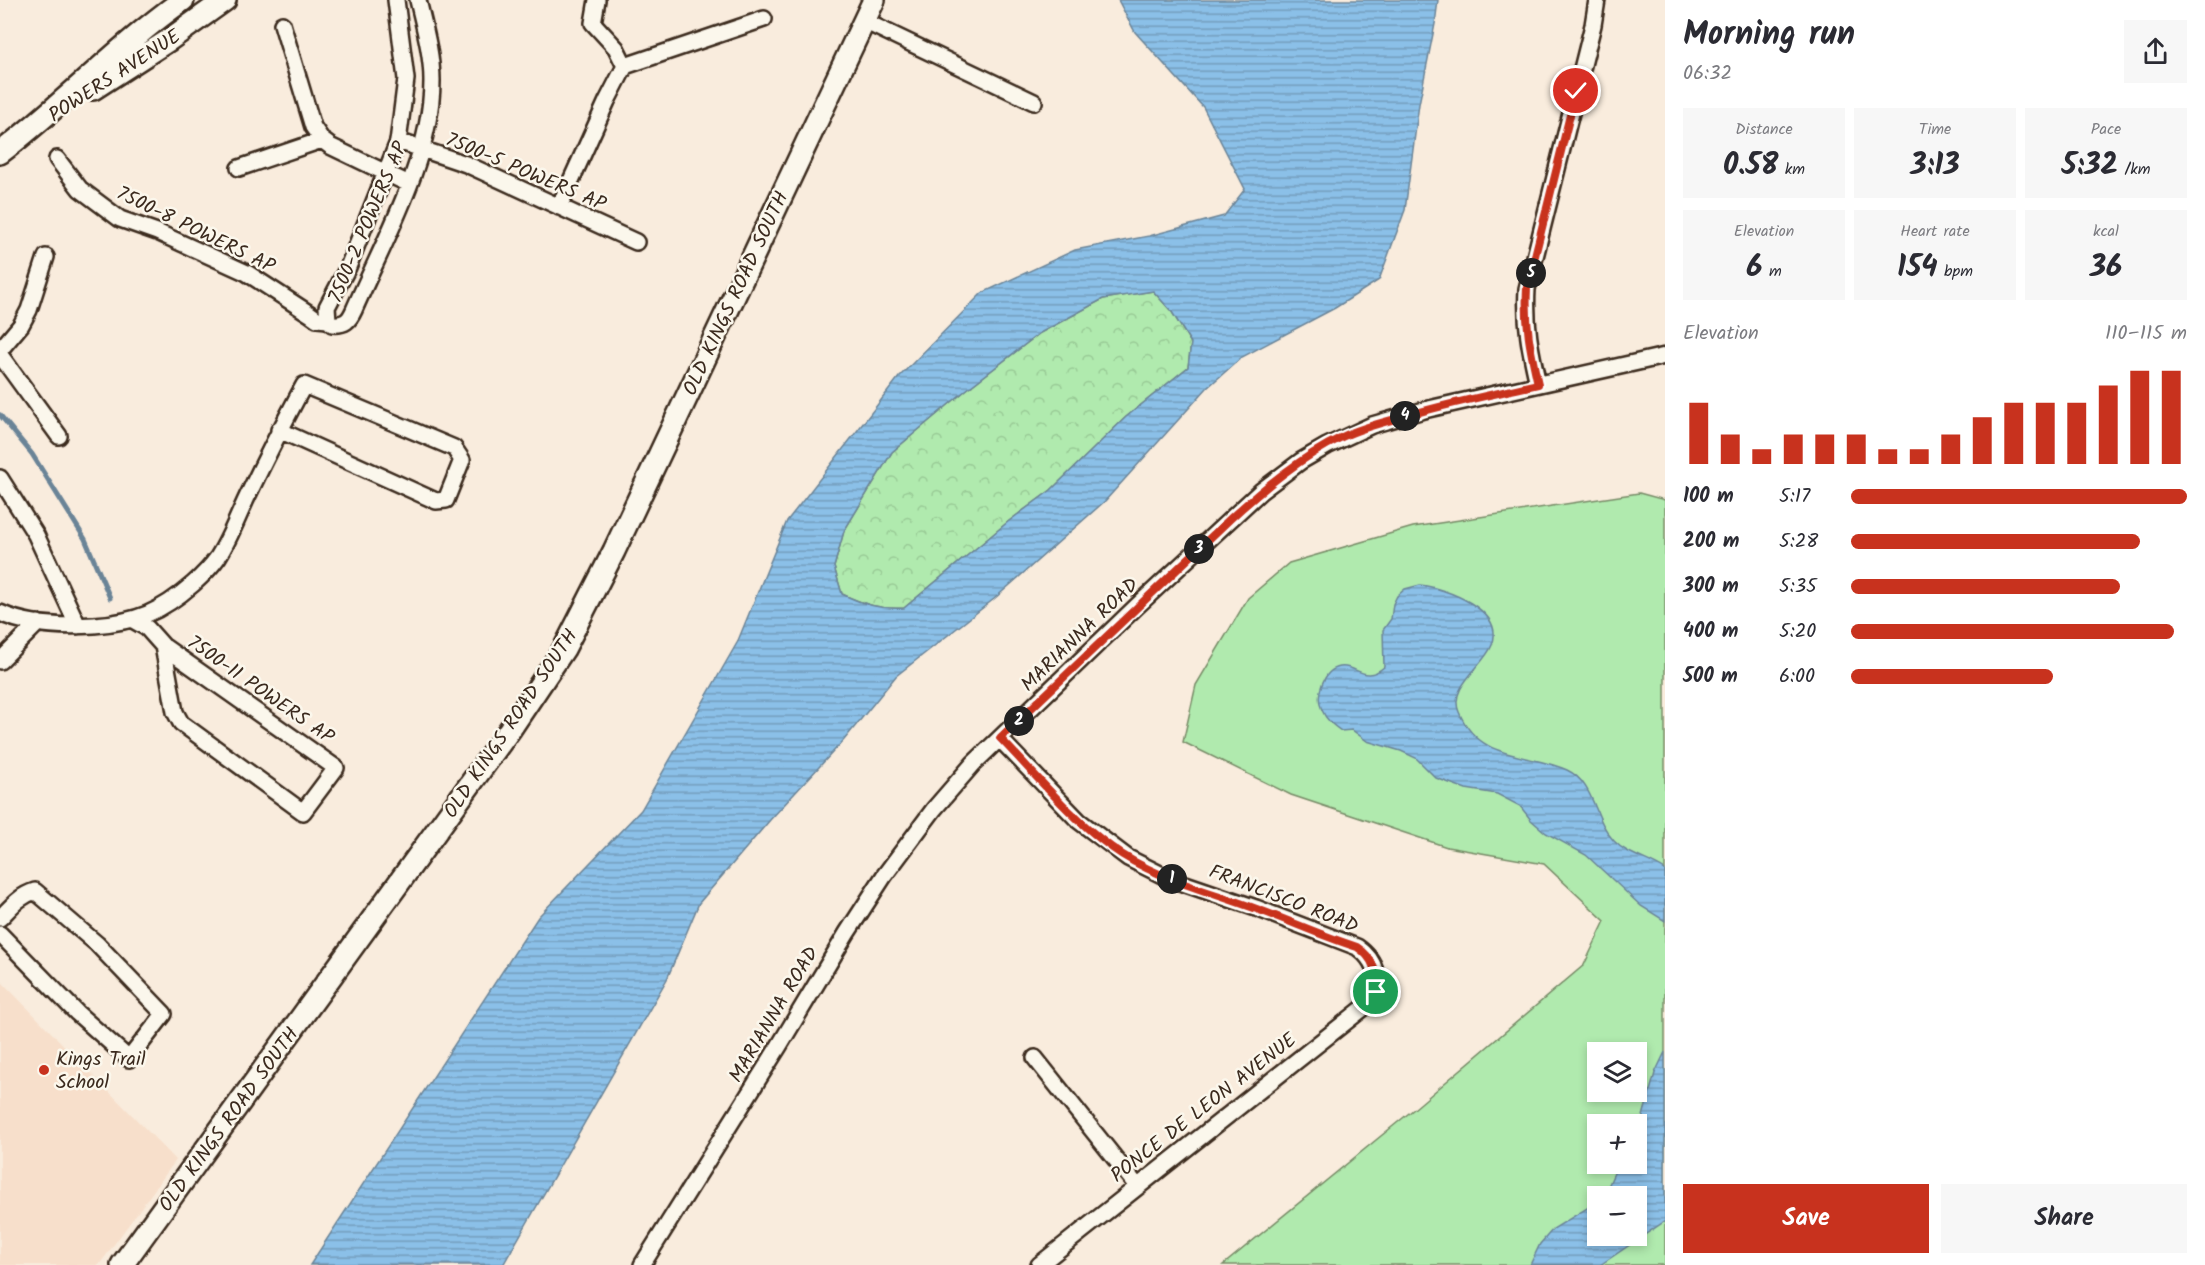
<!DOCTYPE html>
<meta charset="utf-8">
<style>
:root{--surface:#fff;--page:#f7f7f7;--text:#2b2b33;--muted:#7c7c81;--accent:#c8321e}
body{margin:0;font-family:Kalam,sans-serif;background:var(--page);color:var(--text);height:100vh;display:flex;flex-direction:column;font-size:22px;white-space:nowrap}
*{box-sizing:border-box;margin:0}
p{font-size:20px;color:var(--muted)}
.icon{flex:none;width:33px;height:33px;fill:none;stroke:currentColor;stroke-width:2;stroke-linecap:round;stroke-linejoin:round}
.map{position:relative;flex:1;overflow:hidden}
.side{display:flex;flex-direction:column;background:var(--surface);width:540px}
.side>*{flex:none}
.tools{position:absolute;left:1587px;top:1042px;display:grid;gap:12px}
.tools a{display:grid;place-items:center;width:60px;height:60px;border-radius:0px;background:var(--surface);box-shadow:0 3px 9px #0003;font-size:30px}
.pin{position:absolute;display:grid;place-items:center;width:51px;height:51px;color:#fff;margin:-26px;border:3px solid #fff;border-radius:50%;box-shadow:0 2px 6px #0007}
.km{position:absolute;width:30px;height:30px;margin:-15px;border-radius:50%;background:#222;color:#fff;font-size:16px;line-height:30px;text-align:center}
.round{display:grid;place-items:center;flex:none;width:63px;height:63px;border-radius:0px;background:var(--page)}
.head{display:flex;align-items:center;justify-content:space-between;height:102px;padding:0 18px}
h1{font-size:33px;font-weight:800;line-height:45px}
.metrics{display:grid;grid-template-columns:repeat(3,1fr);gap:9px;height:102px;padding:6px 18px}
.metrics div{display:grid;align-content:center;border-radius:0px;background:var(--page);text-align:center}
.metrics b{font-size:30px;font-weight:800}
.metrics small{font-size:16px;font-weight:400}
.metrics p{font-size:16px}
.chart{height:168px;padding:12px 18px}
.chart p{display:flex;justify-content:space-between}
.chart svg{width:100%;height:108px;margin-top:6px;stroke:var(--accent);stroke-width:6}
.primary-button{display:flex;gap:12px;margin-top:auto;padding:12px 18px}
.primary-button a{flex:1;height:69px;border-radius:0px;background:var(--accent);color:#fff;font-size:24px;font-weight:800;line-height:69px;text-align:center}
.primary-button a+a{background:var(--page);color:var(--text)}
ul{padding:0 18px;list-style:none;font-size:20px}
li{display:grid;grid-template-columns:96px 72px 1fr;align-items:center;height:45px}
li i{height:15px;border-radius:8px;background:var(--accent)}
main{display:flex;flex:1;min-height:0}
.map>svg:first-child{display:block}
</style>
<main>
<div class="map">
<svg width="1665" height="1265" viewBox="0 0 1665 1265">
<defs>
<pattern id="forest-crowns" width="20" height="18" patternUnits="userSpaceOnUse" patternTransform="scale(1.5)"><rect width="20" height="18" fill="#b0eaae"/><path d="M2 6a3 3 0 1 1 6 0M12 15a3 3 0 1 1 6 0" fill="none" stroke="#98c995"/></pattern>
<pattern id="water-rules" width="6" height="5" patternUnits="userSpaceOnUse" patternTransform="scale(1.5)"><rect width="6" height="5" fill="#8bc0e8"/><path d="M0 2.5h6" fill="none" stroke="#739cbb"/></pattern>
</defs>
<rect width="100%" height="100%" fill="#f9ecdd"/>
<filter id="ink" filterUnits="userSpaceOnUse"><feTurbulence type="fractalNoise" baseFrequency=".0167" numOctaves="2"/><feDisplacementMap in="SourceGraphic" scale="12" xChannelSelector="R" yChannelSelector="G"/><feConvolveMatrix kernelMatrix="1 2 1 2 8 2 1 2 1" color-interpolation-filters="sRGB"/></filter>
<g filter="url(#ink)">
<path fill="#f7dfcb" d="M 0,980 L 176,1160 L 99,1265 L 0,1265 Z"/>
<path fill="#b0eaae" stroke="#768a66" stroke-width="1.5" fill-rule="evenodd" d="M 1639,493 L 1665,500 L 1665,1265 L 1223,1265 L 1414,1109 L 1584,965 L 1605,921 L 1544,864 L 1447,847 L 1291,795 L 1183,742 L 1196,685 L 1248,598 L 1289,563 L 1413,527 ZM 1598,1053 L 1636,1053 L 1636,1092 L 1598,1092 ZM 1598,1125 L 1636,1125 L 1636,1164 L 1598,1164 ZM 1598,1197 L 1636,1197 L 1636,1236 L 1598,1236 Z"/>
<path fill="url(#forest-crowns)" stroke="#768a66" stroke-width="1.5" d="M 1153,291 L 1172,312 L 1191,343 L 1188,367 L 1126,417 L 1051,490 L 1009,521 L 904,608 C 881,610 863,604 842,594 L 834,567 L 844,531 L 892,452 L 966,390 L 1040,333 L 1103,299 Z"/>
<path fill="url(#water-rules)" stroke="#6b8497" stroke-width="1.5" fill-rule="evenodd" d="M 1118,0 L 1438,0 L 1435,24 L 1419,104 L 1405,210 L 1379,280 L 1335,308 L 1242,357 L 1207,388 L 1105,501 L 994,599 L 896,676 L 844,740 L 770,820 L 699,903 L 667,979 L 503,1265 L 310,1265 L 538,917 L 641,810 L 737,643 L 787,521 L 899,377 L 982,293 L 1075,250 L 1149,236 L 1224,216 L 1245,189 L 1203,107 L 1135,32 ZM 1153,291 L 1172,312 L 1191,343 L 1188,367 L 1126,417 L 1051,490 L 1009,521 L 904,608 C 881,610 863,604 842,594 L 834,567 L 844,531 L 892,452 L 966,390 L 1040,333 L 1103,299 Z
M 1420,585 C 1445,588 1506,610 1492,645 C 1484,666 1448,687 1459,712 C 1480,762 1527,752 1567,770 C 1595,783 1594,820 1614,841 C 1627,855 1649,859 1665,870 L 1665,921 L 1641,906 L 1586,855 L 1546,833 L 1531,820 L 1520,806 L 1497,794 L 1466,789 L 1436,778 L 1416,758 L 1401,751 L 1367,741 L 1352,730 L 1341,731 C 1333,725 1326,720 1322,710 C 1315,696 1323,670 1340,667 C 1356,664 1364,684 1384,667 L 1383,630 L 1391,619 L 1393,604 L 1397,596 L 1405,589 Z
M 1665,1052 L 1665,1221 L 1600,1265 L 1530,1265 L 1540,1244 L 1553,1229 L 1589,1207 L 1597,1199 L 1598,1236 L 1636,1236 L 1636,1197 L 1600,1197 L 1606,1191 L 1618,1164 L 1636,1164 L 1637,1131 L 1642,1120 L 1655,1073 Z"/>
<g fill="none" stroke-linecap="round" stroke-linejoin="round">
<path stroke="#6b8497" stroke-width="5" d="M 0,415 L 32,454 L 85,539 L 110,598"/>
<defs>
<path id="street" d="M 396,0 L 406,79 L 398,142 L 348,267 L 327,307 L 328,320 L 332,324 C 345,325 349,321 354,310 C 384,241 432,157 432,81 C 432,54 424,26 418,0
M 864,21 L 1034,102
M 282,24 L 313,127 L 322,140 L 330,146 L 409,184
M 625,66 L 764,19
M 398,141 L 466,164 L 636,242
M 57,159 L 80,189 L 120,219 L 157,232 L 247,273 L 310,314 L 317,319 L 328,320
M 239,168 L 322,140
M 559,207 L 607,101 L 625,66 L 616,48 L 593,23 L 597,0
M 0,350 L 21,325 L 29,310 L 46,257
M 0,355 L 59,436
M 1538,384 C 1530,349 1525,325 1527,289 L 1593,25 L 1597,0
M 0,478 L 36,535 L 78,626
M 0,613 C 29,626 63,627 94,625 C 137,622 161,612 193,584 C 202,576 211,567 218,557 C 231,537 239,513 250,491 C 267,456 285,420 304,385 L 454,448 L 462,460 L 446,500 L 436,501 L 279,430
M 133,620 L 147,628 L 163,646
M 163,646 L 336,768 L 303,812 L 181,723 L 175,712 Z
M 0,661 L 38,623
M 1000,739 L 1079,821 L 1128,858 L 1168,878 L 1256,908 L 1357,947 C 1377,961 1381,980 1371,1002 L 1039,1265
M 0,918 C 11,907 19,896 35,891 L 97,944 L 164,1014 L 129,1059 L 77,1013 L 0,934
M 1035,1058 L 1137,1186
M 642,1265 L 779,1046 L 847,933 L 884,876 L 934,809 L 973,764 L 1137,606 L 1261,491 L 1301,461 L 1327,446 L 1372,425 L 1424,410 L 1665,356"/>
<path id="secondary" d="M 93,89 L 169,40 L 225,0
M 0,153 C 63,105 118,46 183,0
M 122,1265 L 511,728 L 564,649 L 614,551 L 874,0"/>
</defs>
<use href="#street" stroke="#3b2a1e" stroke-width="20"/>
<use href="#secondary" stroke="#3b2a1e" stroke-width="26"/>
<use href="#street" stroke="#fbf7ec" stroke-width="15"/>
<use href="#secondary" stroke="#fbf7ec" stroke-width="21"/>
</g>
</g>
<g fill="none" stroke-linecap="round" stroke-linejoin="round" filter="url(#ink)">
<defs>
<path id="route" d="M 1376,992 C 1377,972 1374,958 1357,947 C 1322,936 1288,920 1254,908 C 1206,890 1153,878 1111,847 C 1070,817 1036,775 1000,738 L 1231,518 C 1265,487 1301,457 1342,437 C 1360,428 1380,423 1399,418 C 1444,404 1491,395 1538,384 C 1530,349 1525,325 1527,288 L 1576,91"/>
</defs>
<use href="#route" stroke="#fff" stroke-width="12"/>
<use href="#route" stroke="#c8321e" stroke-width="8"/>
</g>
<circle fill="#c8321e" stroke="#fbf7ec" stroke-width="2" cx="44" cy="1070" r="6"/>
<g text-anchor="middle" stroke-width="5" stroke-linejoin="round" paint-order="stroke">
<g font-size="20" fill="#3b2a1e" stroke="#fbf7ec">
<text transform="translate(114 75) rotate(-33)" y="7">POWERS AVENUE</text>
<text transform="translate(526 171) rotate(23)" y="7">7500-5 POWERS AP</text>
<text transform="translate(367 222) rotate(-67)" y="7">7500-2 POWERS AP</text>
<text transform="translate(196 229) rotate(26)" y="7">7500-8 POWERS AP</text>
<text transform="translate(735 293) rotate(-65)" y="7">OLD KINGS ROAD SOUTH</text>
<text transform="translate(1079 634) rotate(-44)" y="7">MARIANNA ROAD</text>
<text transform="translate(261 689) rotate(35)" y="7">7500-11 POWERS AP</text>
<text transform="translate(510 723) rotate(-56)" y="7">OLD KINGS ROAD SOUTH</text>
<text transform="translate(1284 898) rotate(21)" y="7">FRANCISCO ROAD</text>
<text transform="translate(773 1014) rotate(-59)" y="7">MARIANNA ROAD</text>
<text transform="translate(1203 1107) rotate(-38)" y="7">PONCE DE LEON AVENUE</text>
<text transform="translate(228 1119) rotate(-54)" y="7">OLD KINGS ROAD SOUTH</text>
</g>
<g font-size="20" fill="#3b2a1e" stroke="#fbf7ec" text-anchor="start">
<text x="56" y="1065">Kings Trail<tspan x="56" dy="23">School</tspan></text>
</g>
</g>
</svg>
<div class="tools">
<a><svg class="icon" aria-label="layers" viewBox="0 0 24 24"><path d="M12 4l9 5-9 5-9-5zM3 14l9 5 9-5"/></svg></a>
<a>+</a>
<a>−</a>
</div>
<div class="pin" style="left:1376px;top:992px;background:#1e9e55"><svg class="icon" aria-label="arrive" viewBox="0 0 24 24"><path d="M6 21V4h12l-3 4 3 4H6"/></svg></div>
<div class="pin" style="left:1576px;top:91px;background:#d93025"><svg class="icon" aria-label="check" viewBox="0 0 24 24"><path d="M5 12l5 5 9-10"/></svg></div>
<b class="km" style="left:1172px;top:879px">1</b>
<b class="km" style="left:1019px;top:721px">2</b>
<b class="km" style="left:1199px;top:549px">3</b>
<b class="km" style="left:1405px;top:416px">4</b>
<b class="km" style="left:1531px;top:273px">5</b>
</div>
<section class="side">
<div class="head"><div><h1>Morning run</h1><p>06:32</p></div><a class="round"><svg class="icon" aria-label="share" viewBox="0 0 24 24"><path d="M12 15V3M7 8l5-5 5 5M5 13v7h14v-7"/></svg></a></div>
<div class="metrics">
<div><p>Distance</p><b>0.58<small> km</small></b></div>
<div><p>Time</p><b>3:13</b></div>
<div><p>Pace</p><b>5:32<small> /km</small></b></div>
</div>
<div class="metrics">
<div><p>Elevation</p><b>6<small> m</small></b></div>
<div><p>Heart rate</p><b>154<small> bpm</small></b></div>
<div><p>kcal</p><b>36</b></div>
</div>
<div class="chart"><p><span>Elevation</span>110–115 m</p>
<svg viewBox="0 0 160 44" preserveAspectRatio="none"><path d="M5 44V19M15 44V32M25 44V38M35 44V32M45 44V32M55 44V32M65 44V38M75 44V38M85 44V32M95 44V25M105 44V19M115 44V19M125 44V19M135 44V12M145 44V6M155 44V6"/></svg>
</div>
<ul>
<li><b>100 m</b>5:17<i style="width:100%"></i></li>
<li><b>200 m</b>5:28<i style="width:86%"></i></li>
<li><b>300 m</b>5:35<i style="width:80%"></i></li>
<li><b>400 m</b>5:20<i style="width:96%"></i></li>
<li><b>500 m</b>6:00<i style="width:60%"></i></li>
</ul>
<div class="primary-button"><a>Save</a><a>Share</a></div>
</section>
</main>
